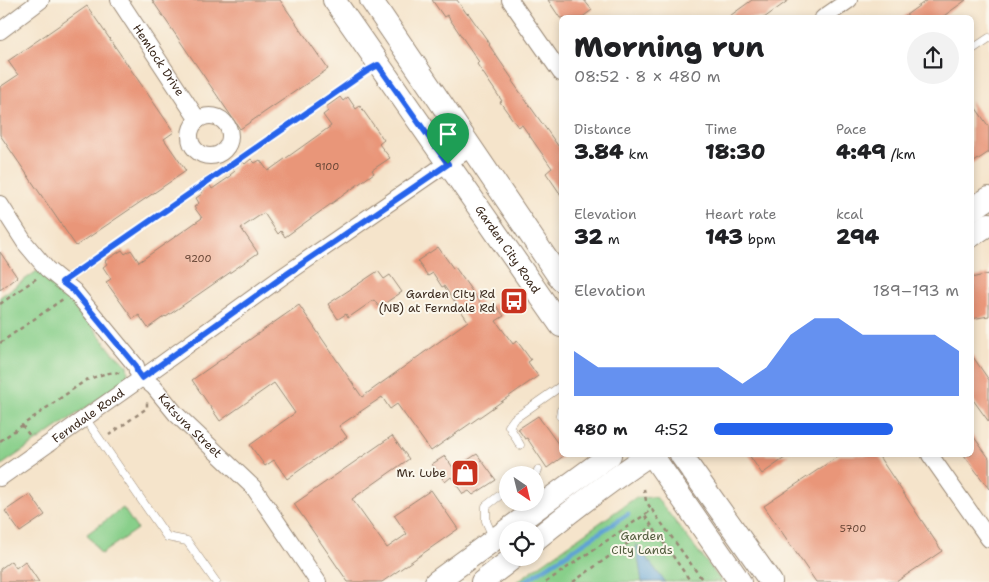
<!DOCTYPE html>
<meta charset="utf-8">
<style>
:root{--surface:#fff;--page:#f2f2f2;--text:#202124;--muted:#757577;--accent:#2563eb}
body{margin:0;font-family:"Shantell Sans",sans-serif;background:var(--page);color:var(--text);height:100vh;display:flex;flex-direction:column;font-size:19px;white-space:nowrap}
*{box-sizing:border-box;margin:0}
p{font-size:16px;color:var(--muted)}
.icon{flex:none;width:28px;height:28px;fill:none;stroke:currentColor;stroke-width:2;stroke-linecap:round;stroke-linejoin:round}
.map{position:relative;flex:1;overflow:hidden}
.panel{position:absolute;left:559px;top:15px;width:415px;height:442px;display:flex;flex-direction:column;background:var(--surface);border-radius:8px;box-shadow:0 2px 8px #0003}
.panel>*{flex:none}
.needle{width:32px;rotate:145deg}
.fabs{position:absolute;left:499px;top:466px;display:grid;gap:10px}
.fabs a{display:grid;place-items:center;width:45px;height:45px;border-radius:50%;background:var(--surface);box-shadow:0 2px 8px #0003;font-size:25px}
.pin{position:absolute;display:grid;place-items:center;width:42px;height:42px;color:#fff;margin:-51px -21px;border-radius:50% 50% 50% 0;rotate:-45deg;box-shadow:0 0 5px #0007}
.pin .icon{rotate:45deg}
.round{display:grid;place-items:center;flex:none;width:52px;height:52px;border-radius:26px;background:var(--page)}
.headline{display:flex;align-items:center;justify-content:space-between;height:85px;padding:0 15px}
h1{font-size:28px;font-weight:800;line-height:38px}
.metrics{display:grid;grid-template-columns:repeat(3,1fr);gap:8px;height:85px;padding:5px 15px}
.metrics div{display:grid;align-content:center}
.metrics b{font-size:21px;font-weight:800}
.metrics small{font-size:14px;font-weight:400}
.metrics p{font-size:14px}
.chart{height:140px;padding:10px 15px}
.chart p{display:flex;justify-content:space-between}
.chart svg{width:100%;height:90px;margin-top:5px;fill:var(--accent);opacity:.7}
ul{padding:0 15px;list-style:none;font-size:16px}
li{display:grid;grid-template-columns:80px 60px 1fr;align-items:center;height:38px}
li i{height:12px;border-radius:6px;background:var(--accent)}
.map>svg:first-child{display:block}
</style>
<div class="map">
<svg width="989" height="582" viewBox="0 0 989 582">
<rect width="100%" height="100%" fill="#fbf7ec"/>
<filter id="ink" filterUnits="userSpaceOnUse"><feTurbulence type="fractalNoise" baseFrequency=".02" numOctaves="2"/><feDisplacementMap in="SourceGraphic" scale="10" xChannelSelector="R" yChannelSelector="G"/><feConvolveMatrix kernelMatrix="1 2 1 2 8 2 1 2 1" color-interpolation-filters="sRGB"/></filter>
<filter id="wash" filterUnits="userSpaceOnUse"><feTurbulence type="fractalNoise" baseFrequency=".0096" numOctaves="4" result="noise"/><feDisplacementMap in="SourceGraphic" scale="20" xChannelSelector="R" yChannelSelector="G"/><feGaussianBlur stdDeviation="1.12" result="paint"/><feColorMatrix in="noise" values="0 0 0 0 0 0 0 0 0 0 0 0 0 0 0 0 0 1.4 0 .05"/><feComposite in="paint" operator="in"/></filter>
<g filter="url(#wash)">
<rect width="100%" height="100%" fill="#f5e4cb"/>
<path fill="#88cf8a" stroke="#627c54" d="M 40,269 L 79,309 L 113,353 L 127,365 L 128,374 L 124,382 L 0,466 L 0,297 Z
M 656,497 L 722,582 L 516,582 L 635,498 Z
M 123,508 L 137,529 L 101,554 L 87,534 Z"/>
<path fill="#60a3d4" stroke="#4e6679" d="M 636,544 L 665,582 L 642,582 Z"/>
<g fill="none" stroke-linecap="round" stroke-linejoin="round">
<path stroke="#60a3d4" stroke-width="4.5" d="M 524,582 L 628,514"/>
</g>
<g id="blocks">
<path fill="#e99679" d="M 152,0 L 280,0 L 328,69 L 240,129 Z
M 432,0 L 457,0 L 467,14 L 468,13 L 490,44 L 489,45 L 513,80 L 512,81 L 561,150 L 561,195 L 546,173 L 552,168 L 522,125 L 518,127 L 500,102 L 502,101 L 477,64 L 479,62 L 447,15 L 444,17 Z
M 548,0 L 584,0 L 592,10 L 581,18 L 560,18 Z
M 752,0 L 789,0 L 764,18 L 727,18 Z
M 927,0 L 966,0 L 941,18 L 902,18 Z
M 87,6 L 174,132 L 164,139 L 186,171 L 76,246 L 0,135 L 0,87 L 18,75 L 8,61 Z
M 340,97 L 343,101 L 348,97 L 356,109 L 360,106 L 384,140 L 379,144 L 390,158 L 372,170 L 374,173 L 285,237 L 281,231 L 278,234 L 264,213 L 259,216 L 241,228 L 258,253 L 166,317 L 165,316 L 148,328 L 139,315 L 133,319 L 106,282 L 111,279 L 103,267 L 107,264 L 105,261 L 122,250 L 125,254 L 131,250 L 139,262 L 202,218 L 194,207 L 199,203 L 196,198 L 202,194 L 201,192 L 210,185 L 212,189 L 231,176 L 230,175 L 235,171 L 233,169 L 243,162 L 245,164 L 251,159 L 255,163 L 260,160 L 268,171 L 331,126 L 323,115 L 328,111 L 326,107 Z
M 971,101 L 989,127 L 989,152 L 971,164 Z
M 438,247 L 453,268 L 455,267 L 485,310 L 494,303 L 504,316 L 496,321 L 513,344 L 517,341 L 531,360 L 528,362 L 538,376 L 431,451 L 397,404 L 390,409 L 382,397 L 339,426 L 347,437 L 287,479 L 274,460 L 265,466 L 250,445 L 295,413 L 274,383 L 220,421 L 192,380 L 299,305 L 362,397 L 468,321 L 444,286 L 442,287 L 433,273 L 428,276 L 417,261 Z
M 0,252 L 17,277 L 0,290 Z
M 378,271 L 384,279 L 390,275 L 402,292 L 379,307 L 374,300 L 348,318 L 346,314 L 338,319 L 328,304 Z
M 989,274 L 989,316 L 971,319 L 971,278 Z
M 971,354 L 989,380 L 989,422 L 971,397 Z
M 538,416 L 561,448 L 561,455 L 565,455 L 547,468 L 527,438 L 525,439 L 518,429 Z
M 971,433 L 989,458 L 989,489 L 964,455 L 971,455 Z
M 392,436 L 409,459 L 352,499 L 387,548 L 407,534 L 394,515 L 431,490 L 458,529 L 382,582 L 348,582 L 294,504 Z
M 477,454 L 496,480 L 473,495 L 469,491 L 463,494 L 451,477 L 445,482 L 432,464 L 445,456 L 454,469 Z
M 749,455 L 789,455 L 762,474 Z
M 840,455 L 878,455 L 942,551 L 896,582 L 816,582 L 764,506 Z
M 30,494 L 45,515 L 20,532 L 5,511 Z
M 11,561 L 16,568 L 25,561 L 39,582 L 0,582 L 0,569 Z"/>
</g>
</g>
<g filter="url(#ink)">
<use href="#blocks" fill-opacity="0" stroke="#988774" stroke-width="1"/>
<g fill="none" stroke-linecap="round" stroke-linejoin="round">
<defs>
<path id="service" d="M 971,50 L 989,38
M 560,416 L 561,410
M 85,418 L 167,537 L 187,541 L 216,582
M 520,445 L 509,426 L 514,419 L 561,386
M 535,477 L 538,470
M 535,486 L 545,501
M 493,537 L 486,521 L 486,506 L 508,489"/>
<g id="minor">
<path id="s1" d="M 119,0 L 198,120"/>
<path d="M 510,0 L 561,73"/>
<path d="M 823,18 L 849,0"/>
<path d="M 0,31 L 41,0"/>
<circle cx="210" cy="136" r="20"/>
<path id="s2" d="M 0,204 L 25,243 L 47,269 L 74,291 L 136,366 L 137,371 L 143,378 L 154,387 L 176,414 L 254,488 L 318,582"/>
<path d="M 930,455 L 989,539"/>
<path id="s3" d="M 0,478 L 156,368 L 279,279 L 447,163 L 471,148"/>
</g>
<g id="secondary">
<path id="s4" d="M 334,0 L 561,326"/>
<path d="M 371,0 L 561,280"/>
<path d="M 971,210 L 989,198"/>
<path d="M 971,236 L 989,224"/>
<path d="M 652,455 L 740,582"/>
<path d="M 681,455 L 771,582"/>
<path d="M 535,540 C 572,510 610,481 649,455"/>
<path d="M 436,582 L 610,455"/>
<path d="M 482,582 L 513,558"/>
</g>
</defs>
<use href="#service" stroke="#988774" stroke-width="9"/>
<use href="#minor" stroke="#988774" stroke-width="18"/>
<use href="#secondary" stroke="#988774" stroke-width="24"/>
<path stroke="#988774" stroke-width="2.5" stroke-dasharray="4 4" stroke-linecap="butt" d="M 74,273 L 364,73
M 0,304 L 37,278
M 0,343 L 63,299
M 22,425 L 30,436
M 109,435 L 147,408 L 147,402
M 0,441 L 86,380 L 104,374 L 115,372 L 121,374
M 644,489 L 646,501 L 652,510
M 645,516 L 691,582
M 546,582 L 652,510 L 704,582
M 573,582 L 652,526"/>
<use href="#service" stroke="#fff" stroke-width="8"/>
<use href="#minor" stroke="#fff" stroke-width="16"/>
<use href="#secondary" stroke="#fff" stroke-width="22"/>
</g>
</g>
<g fill="none" stroke-linecap="round" stroke-linejoin="round" filter="url(#ink)">
<defs>
<path id="route" d="M 378,65 L 448,164 L 284,276 L 142,378 L 137,371 L 136,366 L 74,291 L 62,282 L 367,71 Z"/>
</defs>
<use href="#route" stroke="#fff" stroke-width="10"/>
<use href="#route" stroke="#2563eb" stroke-width="6"/>
</g>
<defs>
<symbol id="bus-square" viewBox="-11 -11 22 22"><rect x="-9" y="-9" width="18" height="18" rx="4" fill="#c8321e" stroke="#fbf7ec"/><path d="M-5-6H5V4H4V6H2V4H-2V6H-4V4H-5ZM-3.5-4V0h7V-4ZM-3.5 1.2v1.5H-2V1.2ZM2 1.2v1.5H3.5V1.2Z" fill="#fff"/></symbol>
<symbol id="shop-square" viewBox="-11 -11 22 22"><rect x="-9" y="-9" width="18" height="18" rx="4" fill="#c8321e" stroke="#fbf7ec"/><path d="M-5-2.5h2.3a2.7 3.5 0 0 1 5.4 0H5L5.5 6h-11ZM-1.5-2.5h3a1.5 2.3 0 0 0-3 0Z" fill="#fff"/></symbol>
</defs>
<g fill-rule="evenodd">
<use href="#bus-square" x="498" y="285" width="32" height="32"/>
<use href="#shop-square" x="449" y="457" width="32" height="32"/>
</g>
<g text-anchor="middle" stroke-width="4" stroke-linejoin="round" paint-order="stroke">
<g font-size="10" fill="#664535">
<text x="327" y="170">9100</text>
<text x="198" y="262">9200</text>
<text x="853" y="532">5700</text>
</g>
<g font-size="12" fill="#3b2a1e" stroke="#fbf7ec">
<text dy="4" stroke="none"><textPath href="#s1" startOffset="72">Hemlock Drive</textPath></text>
<text dy="4" stroke="none"><textPath href="#s4" startOffset="304">Garden City Road</textPath></text>
<text dy="4" stroke="none"><textPath href="#s3" startOffset="108">Ferndale Road</textPath></text>
<text dy="4" stroke="none"><textPath href="#s2" startOffset="294">Katsura Street</textPath></text>
</g>
<g font-size="12" fill="#3b2a1e" stroke="#fbf7ec" text-anchor="end">
<text x="495" y="298">Garden City Rd<tspan x="495" dy="14">(NB) at Ferndale Rd</tspan></text>
<text x="446" y="477">Mr. Lube</text>
</g>
<g font-size="12" fill="#525c3e" stroke="#fbf7ec">
<text x="642" y="540">Garden<tspan x="642" dy="14">City Lands</tspan></text>
</g>
</g>
</svg>
<div class="fabs">
<a><svg class="needle" viewBox="-14 -14 28 28"><path d="M0-13l5 13h-10z" fill="#e53935"/><path d="M0 13l5-13h-10z" fill="#757577"/></svg></a>
<a><svg class="icon" aria-label="locate" viewBox="0 0 24 24"><circle cx="12" cy="12" r="6"/><path d="M12 2v4M12 18v4M2 12h4M18 12h4"/></svg></a>
</div>
<div class="pin" style="left:448px;top:164px;background:#1e9e55"><svg class="icon" aria-label="arrive" viewBox="0 0 24 24"><path d="M6 21V4h12l-3 4 3 4H6"/></svg></div>
<section class="panel">
<div class="headline"><div><h1>Morning run</h1><p>08:52 · 8 × 480 m</p></div><a class="round"><svg class="icon" aria-label="share" viewBox="0 0 24 24"><path d="M12 15V3M7 8l5-5 5 5M5 13v7h14v-7"/></svg></a></div>
<div class="metrics">
<div><p>Distance</p><b>3.84<small> km</small></b></div>
<div><p>Time</p><b>18:30</b></div>
<div><p>Pace</p><b>4:49<small> /km</small></b></div>
</div>
<div class="metrics">
<div><p>Elevation</p><b>32<small> m</small></b></div>
<div><p>Heart rate</p><b>143<small> bpm</small></b></div>
<div><p>kcal</p><b>294</b></div>
</div>
<div class="chart"><p><span>Elevation</span>189–193 m</p>
<svg viewBox="0 0 160 44" preserveAspectRatio="none"><path d="M0 44V22L10 30L20 30L30 30L40 30L50 30L60 30L70 38L80 30L90 14L100 6L110 6L120 14L130 14L140 14L150 14L160 22V44z"/></svg>
</div>
<ul>
<li><b>480 m</b>4:52<i style="width:73%"></i></li>
</ul>
</section>
</div>
